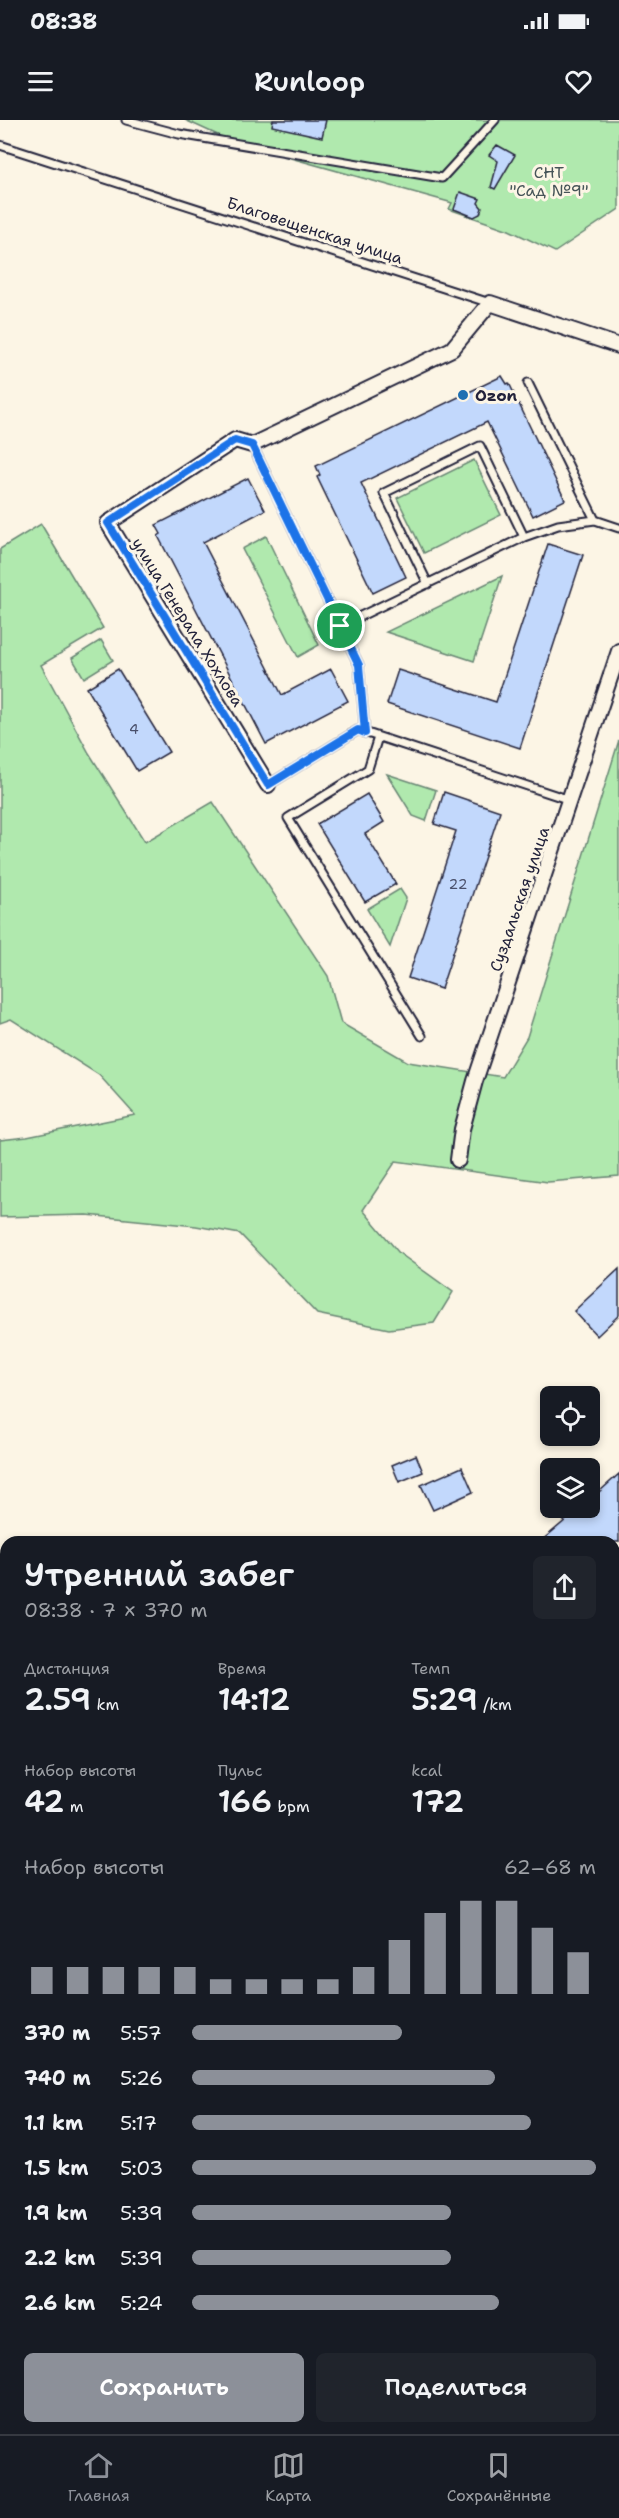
<!DOCTYPE html>
<html lang="ru">
<meta charset="utf-8">
<style>
:root{--surface:#171b24;--page:#20242c;--text:#f1f3f6;--muted:#9ea1a6;--line:#363941;--accent:#8c9099}
body{margin:0;font-family:"Shantell Sans",sans-serif;background:var(--page);color:var(--text);height:100vh;display:flex;flex-direction:column;font-size:22px;white-space:nowrap}
*{box-sizing:border-box;margin:0}
p{font-size:20px;color:var(--muted)}
.icon{flex:none;width:33px;height:33px;fill:none;stroke:currentColor;stroke-width:2;stroke-linecap:round;stroke-linejoin:round}
.map{position:relative;flex:1;overflow:hidden}
.sheet{position:absolute;left:0px;top:1416px;width:620px;height:898px;display:flex;flex-direction:column;background:var(--surface);border-radius:18px 18px 0 0;box-shadow:0 3px 9px #0003}
.sheet>*{flex:none}
.buttons{position:absolute;left:540px;top:1266px;display:grid;gap:12px}
.buttons a{display:grid;place-items:center;width:60px;height:60px;border-radius:9px;background:var(--surface);box-shadow:0 3px 9px #0003;font-size:30px}
.pin{position:absolute;display:grid;place-items:center;width:51px;height:51px;color:#fff;margin:-26px;border:3px solid #fff;border-radius:50%;box-shadow:0 2px 6px #0007}
.round{display:grid;place-items:center;flex:none;width:63px;height:63px;border-radius:9px;background:var(--page)}
.head{display:flex;align-items:center;justify-content:space-between;height:102px;padding:0 24px}
h1{font-size:33px;font-weight:600;line-height:45px}
.stats{display:grid;grid-template-columns:repeat(3,1fr);gap:9px;height:102px;padding:6px 24px}
.stats div{display:grid;align-content:center}
.stats b{font-size:30px;font-weight:600}
.stats small{font-size:16px;font-weight:400}
.stats p{font-size:16px}
.chart{height:168px;padding:12px 24px}
.chart p{display:flex;justify-content:space-between}
.chart svg{width:100%;height:108px;margin-top:6px;stroke:var(--accent);stroke-width:6}
.cta{display:flex;gap:12px;margin-top:auto;padding:12px 24px}
.cta a{flex:1;height:69px;border-radius:9px;background:var(--accent);color:#fff;font-size:24px;font-weight:600;line-height:69px;text-align:center}
.cta a+a{background:var(--page);color:var(--text)}
ul{padding:0 24px;list-style:none;font-size:20px}
li{display:grid;grid-template-columns:96px 72px 1fr;align-items:center;height:45px}
li i{height:15px;border-radius:8px;background:var(--accent)}
.status{display:flex;justify-content:space-between;align-items:center;height:42px;padding:0 30px;background:var(--surface);direction:ltr}
.status svg{height:16px;fill:currentColor}
header{display:flex;justify-content:space-between;align-items:center;height:78px;padding:0 24px;background:var(--surface);font-size:27px;font-weight:600}
.menu{display:flex;justify-content:space-around;align-items:center;height:84px;border-top:2px solid var(--line);background:var(--surface);font-size:16px;color:var(--muted)}
.menu a{display:grid;justify-items:center;gap:3px}
.menu .on{color:var(--accent)}
.map>svg:first-child{display:block}
</style>
<div class="status"><b>08:38</b><svg viewBox="0 0 49 12"><path d="M0 12V9h3v3zM5 12V6h3v6zM10 12V3h3v9zM15 12V0h3v12zM26 1h20v11H26zM47 4h2v5h-2z"/></svg></div>
<header><svg class="icon" aria-label="menu" viewBox="0 0 24 24"><path d="M4 6h16M4 12h16M4 18h16"/></svg>Runloop<svg class="icon" aria-label="heart" viewBox="0 0 24 24"><path d="M12 20l-8-8c-3-5 5-10 8-4 3-6 11-1 8 4z"/></svg></header>
<div class="map">
<svg width="619" height="2314" viewBox="0 0 619 2314">
<rect width="100%" height="100%" fill="#fcf5e5"/>
<filter id="ink" filterUnits="userSpaceOnUse"><feTurbulence type="fractalNoise" baseFrequency=".0167" numOctaves="2"/><feDisplacementMap in="SourceGraphic" scale="12" xChannelSelector="R" yChannelSelector="G"/><feConvolveMatrix kernelMatrix="1 2 1 2 8 2 1 2 1" color-interpolation-filters="sRGB"/></filter>
<g filter="url(#ink)">
<path fill="#ebecec" d="M 46,2308 L 129,2309 L 130,2314 L 23,2314 Z"/>
<path fill="#b0e9ae" stroke="#698674" stroke-width="1.5" d="M 185,0 L 619,0 L 619,89 L 555,132 L 509,110 L 449,89 L 452,83 L 449,82 L 233,22 Z
M 474,340 L 501,395 L 424,433 L 397,378 Z
M 41,404 L 103,508 L 41,545 L 89,633 L 145,722 L 213,682 L 328,856 L 341,903 L 408,942 L 503,957 L 527,917 L 619,620 L 619,1056 L 548,1062 L 396,1041 L 363,1090 L 399,1133 L 453,1172 L 434,1203 L 389,1209 L 317,1194 L 240,1114 L 196,1106 L 87,1095 L 0,1097 L 0,1020 L 27,1017 L 135,995 L 99,955 L 11,899 L 0,903 L 0,429 Z
M 266,416 L 319,525 L 298,537 L 242,429 Z
M 502,456 L 474,541 L 386,512 Z
M 101,520 L 113,540 L 84,558 L 72,538 Z
M 387,654 L 436,670 L 426,701 L 413,696 Z
M 400,769 L 406,778 L 390,827 L 367,789 Z"/>
<path fill="#c2d8fc" stroke="#22223b" stroke-width="1.5" d="M 273,0 L 326,0 L 322,17 L 272,6 Z
M 497,25 L 515,35 L 495,69 L 491,67 L 498,41 L 489,35 Z
M 460,72 L 480,79 L 478,83 L 482,88 L 480,94 L 474,97 L 454,89 Z
M 502,256 L 507,264 L 509,263 L 565,380 L 533,396 L 487,302 L 361,363 L 406,457 L 373,473 L 317,357 L 320,355 L 316,346 Z
M 248,358 L 265,390 L 203,422 L 282,575 L 331,549 L 348,581 L 266,624 L 158,416 L 161,414 L 156,405 Z
M 548,424 L 583,435 L 520,628 L 387,584 L 398,550 L 496,582 Z
M 118,549 L 169,632 L 137,651 L 87,568 Z
M 444,672 L 500,691 L 441,869 L 408,858 L 456,711 L 434,704 Z
M 367,674 L 384,702 L 365,714 L 396,764 L 365,782 L 317,704 Z
M 619,1149 L 619,1195 L 597,1216 L 574,1191 Z
M 416,1335 L 423,1352 L 399,1362 L 392,1345 Z
M 462,1347 L 473,1372 L 433,1390 L 421,1365 Z
M 619,1354 L 619,1422 L 540,1422 L 580,1388 L 590,1388 L 590,1380 Z"/>
<g fill="none" stroke-linecap="round" stroke-linejoin="round">
<defs>
<path id="service" d="M 126,0 L 179,14 L 442,58 L 495,0
M 0,25 L 490,183
M 528,263 L 595,400
M 252,325 L 359,545 L 365,613
M 428,464 L 384,373 L 480,326 L 524,417
M 340,506 L 524,417 L 558,405 L 595,400 L 619,408
M 378,617 L 368,649 L 288,698 L 422,916
M 268,665 L 358,610 L 570,680
M 614,2067 L 619,2067
M 0,2077 L 6,2102
M 0,2130 L 6,2128
M 587,2308 L 588,2314"/>
<path id="minor" d="M 268,665 L 108,403 L 235,320 L 252,325 L 452,229 L 490,183 L 619,226
M 458,1040 L 462,1009 L 475,961 L 619,531
M 0,2227 L 6,2226
M 430,2308 L 432,2314"/>
</defs>
<use href="#service" stroke="#22223b" stroke-width="11"/>
<use href="#minor" stroke="#22223b" stroke-width="18"/>
<use href="#service" stroke="#fcf5e5" stroke-width="7"/>
<use href="#minor" stroke="#fcf5e5" stroke-width="14"/>
</g>
</g>
<g fill="none" stroke-linecap="round" stroke-linejoin="round" filter="url(#ink)">
<defs>
<path id="route" d="M 235,320 L 252,325 L 359,545 L 365,613 L 358,610 L 268,665 L 108,403 Z"/>
</defs>
<use href="#route" stroke="#fff" stroke-width="12"/>
<use href="#route" stroke="#1a73e8" stroke-width="8"/>
</g>
<circle fill="#1f6fb2" stroke="#fcf5e5" stroke-width="2" cx="463" cy="275" r="6"/>
<g text-anchor="middle" stroke-width="6" stroke-linejoin="round" paint-order="stroke">
<g font-size="14" fill="#4a506b">
<text x="134" y="614">4</text>
<text x="458" y="769">22</text>
</g>
<g font-size="16" fill="#465458" stroke="#fcf5e5">
<text x="549" y="58">СНТ<tspan x="549" dy="18">"Сад №9"</tspan></text>
</g>
<g font-size="16" fill="#22223b" stroke="#fcf5e5">
<text transform="translate(315 110) rotate(18)" y="6">Благовещенская улица</text>
<text transform="translate(188 502) rotate(58)" y="6">улица Генерала Хохлова</text>
<text transform="translate(519 779) rotate(-71)" y="6">Суздальская улица</text>
</g>
<g font-size="16" font-weight="bold" fill="#22223b" stroke="#fcf5e5" text-anchor="start">
<text x="475" y="281">Ozon</text>
</g>
</g>
</svg>
<div class="buttons">
<a><svg class="icon" aria-label="locate" viewBox="0 0 24 24"><circle cx="12" cy="12" r="6"/><path d="M12 2v4M12 18v4M2 12h4M18 12h4"/></svg></a>
<a><svg class="icon" aria-label="layers" viewBox="0 0 24 24"><path d="M12 4l9 5-9 5-9-5zM3 14l9 5 9-5"/></svg></a>
</div>
<div class="pin" style="left:340px;top:506px;background:#1e9e55"><svg class="icon" aria-label="arrive" viewBox="0 0 24 24"><path d="M6 21V4h12l-3 4 3 4H6"/></svg></div>
<section class="sheet">
<div class="head"><div><h1>Утренний забег</h1><p>08:38 · 7 × 370 m</p></div><a class="round"><svg class="icon" aria-label="share" viewBox="0 0 24 24"><path d="M12 15V3M7 8l5-5 5 5M5 13v7h14v-7"/></svg></a></div>
<div class="stats">
<div><p>Дистанция</p><b>2.59<small> km</small></b></div>
<div><p>Время</p><b>14:12</b></div>
<div><p>Темп</p><b>5:29<small> /km</small></b></div>
</div>
<div class="stats">
<div><p>Набор высоты</p><b>42<small> m</small></b></div>
<div><p>Пульс</p><b>166<small> bpm</small></b></div>
<div><p>kcal</p><b>172</b></div>
</div>
<div class="chart"><p><span>Набор высоты</span>62–68 m</p>
<svg viewBox="0 0 160 44" preserveAspectRatio="none"><path d="M5 44V33M15 44V33M25 44V33M35 44V33M45 44V33M55 44V38M65 44V38M75 44V38M85 44V38M95 44V33M105 44V22M115 44V11M125 44V6M135 44V6M145 44V17M155 44V27"/></svg>
</div>
<ul>
<li><b>370 m</b>5:57<i style="width:52%"></i></li>
<li><b>740 m</b>5:26<i style="width:75%"></i></li>
<li><b>1.1 km</b>5:17<i style="width:84%"></i></li>
<li><b>1.5 km</b>5:03<i style="width:100%"></i></li>
<li><b>1.9 km</b>5:39<i style="width:64%"></i></li>
<li><b>2.2 km</b>5:39<i style="width:64%"></i></li>
<li><b>2.6 km</b>5:24<i style="width:76%"></i></li>
</ul>
<div class="cta"><a>Сохранить</a><a>Поделиться</a></div>
</section>
</div>
<nav class="menu">
<a class="on"><svg class="icon" aria-label="home" viewBox="0 0 24 24"><path d="M3 11l9-7 9 7M6 9v11h12V9"/></svg>Главная</a>
<a><svg class="icon" aria-label="map" viewBox="0 0 24 24"><path d="M3 6l6-2 6 2 6-2v14l-6 2-6-2-6 2zM9 4v14M15 6v14"/></svg>Карта</a>
<a><svg class="icon" aria-label="saved" viewBox="0 0 24 24"><path d="M7 4h10v16l-5-4-5 4z"/></svg>Сохранённые</a>
</nav>
